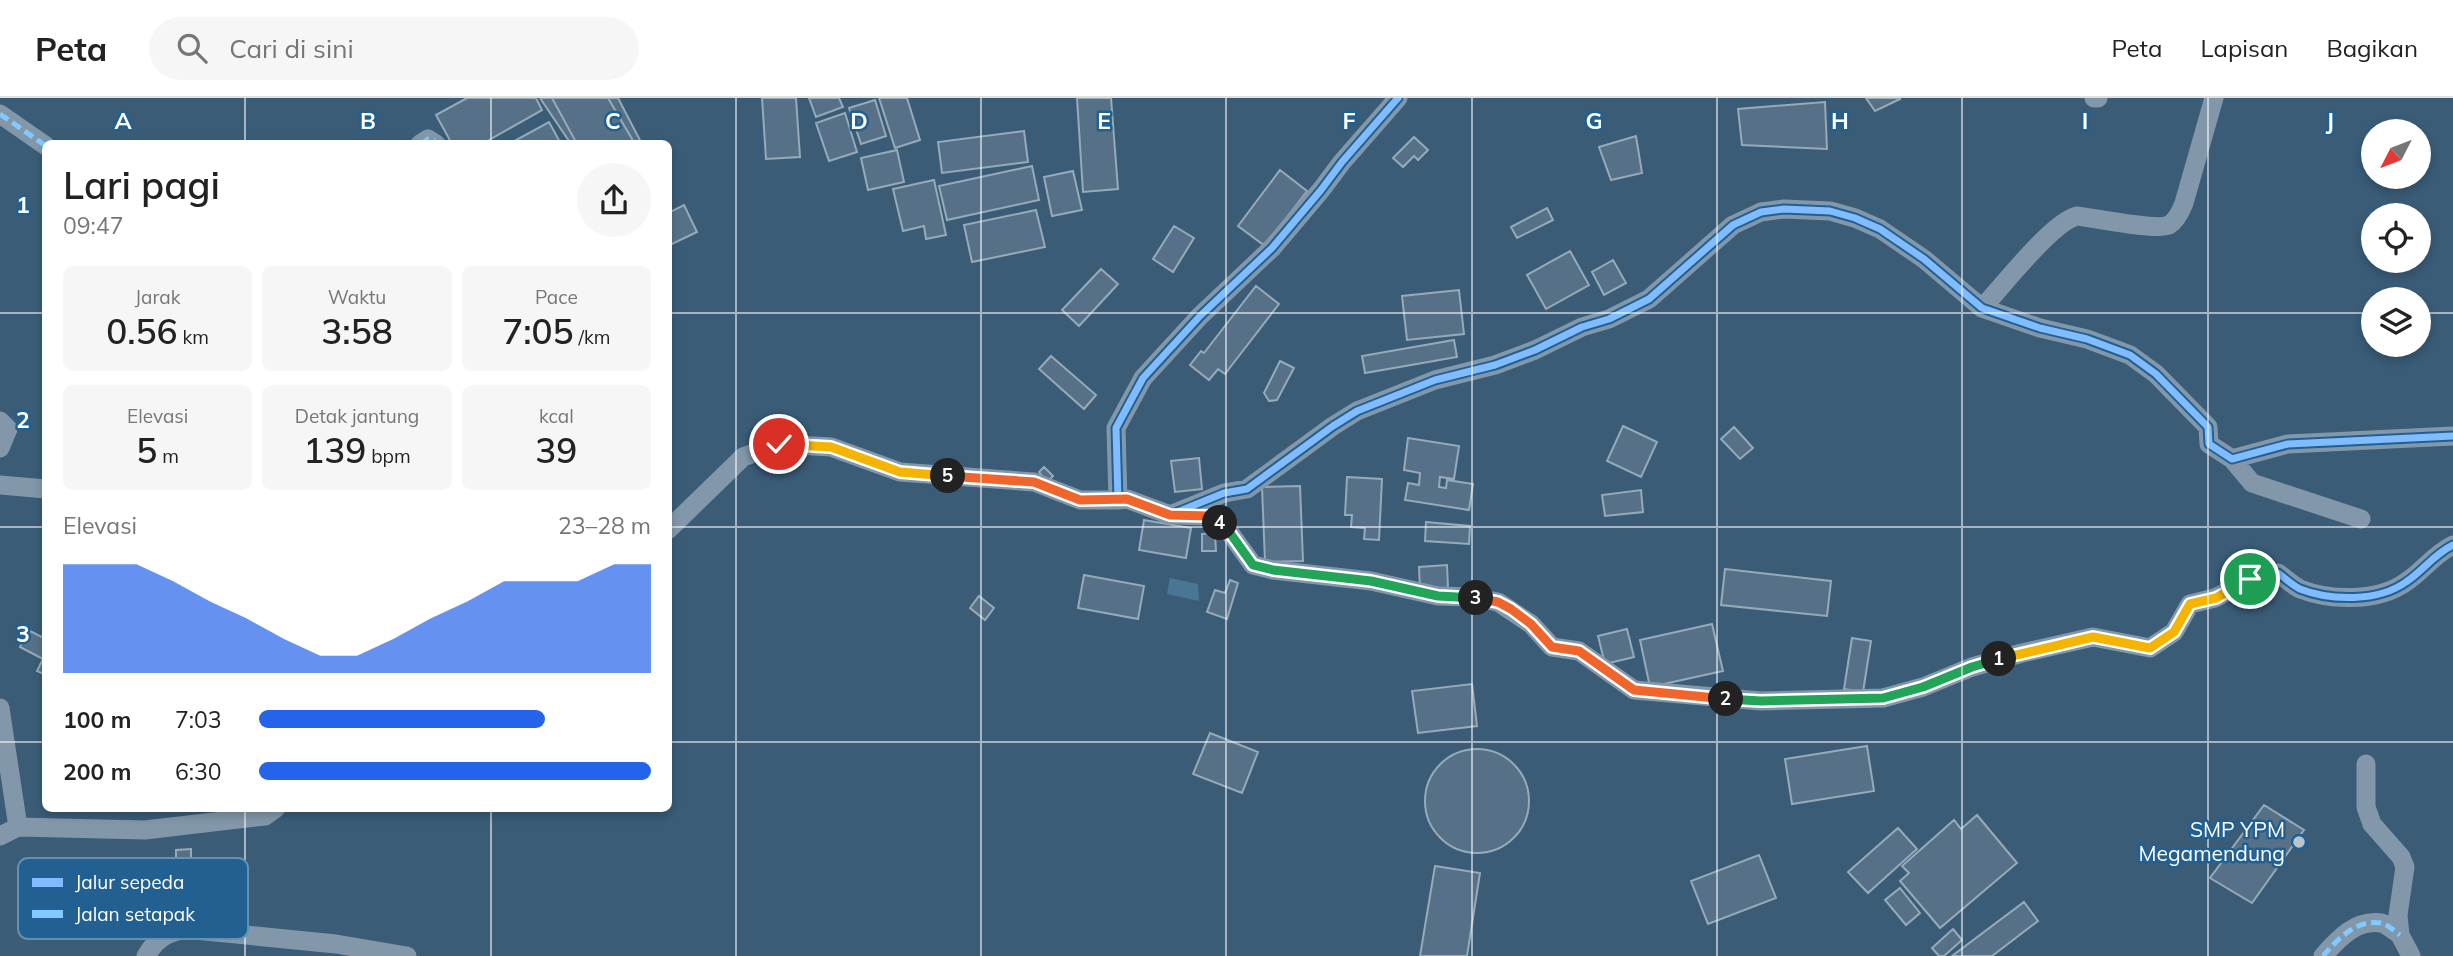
<!DOCTYPE html>
<html lang="id">
<meta charset="utf-8">
<style>
:root{--surface:#fff;--page:#f6f6f6;--text:#222;--muted:#767676;--line:#e0e0e0;--accent:#2563eb}
body{margin:0;font-family:Mulish,sans-serif;background:var(--page);color:var(--text);height:100vh;display:flex;flex-direction:column;font-size:26px;white-space:nowrap}
*{box-sizing:border-box;margin:0}
p{font-size:23px;color:var(--muted)}
.icon{flex:none;width:38px;height:38px;fill:none;stroke:currentColor;stroke-width:2;stroke-linecap:round;stroke-linejoin:round}
.map{position:relative;flex:1;overflow:hidden}
.side{position:absolute;left:42px;top:42px;width:630px;height:672px;display:flex;flex-direction:column;background:var(--surface);border-radius:10px;box-shadow:0 4px 10px #0003}
.side>*{flex:none}
.needle{width:46px;rotate:228deg}
.fabs{position:absolute;left:2361px;top:21px;display:grid;gap:14px}
.fabs a{display:grid;place-items:center;width:70px;height:70px;border-radius:50%;background:var(--surface);box-shadow:0 4px 10px #0003;font-size:35px}
.pin{position:absolute;display:grid;place-items:center;width:60px;height:60px;color:#fff;margin:-30px;border:4px solid #fff;border-radius:50%;box-shadow:0 2px 7px #0007}
.km{position:absolute;width:35px;height:35px;margin:-18px;border-radius:50%;background:#222;color:#fff;font-size:19px;line-height:35px;text-align:center}
.round{display:grid;place-items:center;flex:none;width:74px;height:74px;border-radius:37px;background:var(--page)}
.headline{display:flex;align-items:center;justify-content:space-between;height:119px;padding:0 21px}
h1{font-size:38px;font-weight:600;line-height:52px}
.metrics{display:grid;grid-template-columns:repeat(3,1fr);gap:10px;height:119px;padding:7px 21px}
.metrics div{display:grid;align-content:center;border-radius:10px;background:var(--page);text-align:center}
.metrics b{font-size:35px;font-weight:600}
.metrics small{font-size:19px;font-weight:400}
.metrics p{font-size:19px}
.chart{height:196px;padding:14px 21px}
.chart p{display:flex;justify-content:space-between}
.chart svg{width:100%;height:126px;margin-top:7px;fill:var(--accent);opacity:.7}
ul{padding:0 21px;list-style:none;font-size:23px}
li{display:grid;grid-template-columns:112px 84px 1fr;align-items:center;height:52px}
li i{height:18px;border-radius:9px;background:var(--accent)}
header{display:flex;align-items:center;gap:42px;box-sizing:border-box;height:98px;padding:0 35px;background:var(--surface);border-bottom:2px solid var(--line)}
header strong{font-size:33px}
nav{display:flex;gap:38px;margin-inline-start:auto;font-size:24px}
.search{width:490px;height:63px;background:var(--page);display:flex;align-items:center;gap:18px;box-sizing:border-box;padding:0 24px;border-radius:38px;color:var(--muted);font-size:26px}
.map>svg:first-child{display:block}
</style>
<header>
<strong>Peta</strong>
<div class="search"><svg class="icon" aria-label="search" viewBox="0 0 24 24"><circle cx="10" cy="10" r="6"/><path d="M15 15l6 6"/></svg>Cari di sini</div>
<nav><a>Peta</a><a>Lapisan</a><a>Bagikan</a></nav>
</header>
<div class="map">
<svg width="2453" height="858" viewBox="0 0 2453 858">
<rect width="100%" height="100%" fill="#3a5c77"/>
<path fill="#4a7696" d="M 1170,480 L 1198,486 L 1199,503 L 1167,496 Z"/>
<path fill="#567187" stroke="#96aab8" stroke-width="2" d="M 467,0 L 536,0 L 542,12 L 482,46 L 452,46 L 436,17 Z
M 540,0 L 608,0 L 635,46 L 571,46 Z
M 552,0 L 618,0 L 642,46 L 577,46 Z
M 762,0 L 796,0 L 800,59 L 766,61 Z
M 809,0 L 839,0 L 843,9 L 816,19 Z
M 879,0 L 907,0 L 920,42 L 895,50 Z
M 1077,0 L 1111,0 L 1118,91 L 1083,94 Z
M 1866,0 L 1900,0 L 1900,1 L 1875,13 Z
M 875,2 L 886,38 L 861,46 L 849,10 Z
M 1825,4 L 1827,51 L 1742,47 L 1738,11 Z
M 845,15 L 857,54 L 829,63 L 816,25 Z
M 549,24 L 561,46 L 509,46 Z
M 1024,33 L 1028,64 L 942,75 L 938,44 Z
M 1636,38 L 1642,75 L 1611,82 L 1599,49 Z
M 1414,39 L 1428,52 L 1418,62 L 1414,58 L 1403,69 L 1393,60 Z
M 897,52 L 904,84 L 868,92 L 861,60 Z
M 1032,68 L 1039,102 L 947,122 L 939,88 Z
M 1280,72 L 1307,93 L 1265,148 L 1238,128 Z
M 1073,73 L 1082,112 L 1052,118 L 1044,79 Z
M 934,82 L 946,137 L 926,141 L 924,128 L 903,133 L 893,91 Z
M 684,107 L 697,134 L 672,146 L 668,140 L 668,115 Z
M 1547,110 L 1553,122 L 1517,140 L 1511,129 Z
M 1036,112 L 1045,149 L 972,164 L 964,127 Z
M 1174,128 L 1194,140 L 1173,174 L 1153,161 Z
M 1570,153 L 1589,187 L 1546,211 L 1527,177 Z
M 1613,162 L 1626,185 L 1604,197 L 1592,174 Z
M 1101,171 L 1118,186 L 1079,228 L 1062,212 Z
M 1256,188 L 1279,206 L 1225,276 L 1218,271 L 1209,282 L 1190,267 L 1201,253 L 1204,255 Z
M 1459,192 L 1464,236 L 1407,242 L 1402,198 Z
M 1454,242 L 1457,259 L 1365,275 L 1362,258 Z
M 1051,258 L 1096,297 L 1084,311 L 1039,271 Z
M 1280,263 L 1294,270 L 1277,302 L 1269,303 L 1264,295 Z
M 1623,328 L 1657,344 L 1641,379 L 1607,363 Z
M 1734,329 L 1753,350 L 1740,361 L 1721,341 Z
M 1408,340 L 1459,348 L 1454,381 L 1440,379 L 1439,389 L 1446,390 L 1447,382 L 1473,386 L 1469,412 L 1405,402 L 1408,385 L 1419,387 L 1420,375 L 1404,372 Z
M 1199,360 L 1202,391 L 1175,394 L 1171,363 Z
M 1044,369 L 1053,378 L 1047,384 L 1039,374 Z
M 1347,379 L 1382,381 L 1379,442 L 1364,441 L 1365,430 L 1351,429 L 1352,417 L 1345,417 Z
M 1300,388 L 1303,463 L 1265,464 L 1262,389 Z
M 1641,392 L 1643,414 L 1605,418 L 1602,397 Z
M 1144,422 L 1191,430 L 1186,460 L 1139,452 Z
M 1426,424 L 1470,428 L 1469,446 L 1425,443 Z
M 1215,435 L 1216,453 L 1202,453 L 1202,436 Z
M 1447,467 L 1448,490 L 1420,492 L 1419,469 Z
M 1725,471 L 1831,483 L 1827,518 L 1721,507 Z
M 1084,477 L 1144,488 L 1138,521 L 1078,510 Z
M 1230,482 L 1238,485 L 1227,521 L 1207,514 L 1215,492 L 1225,495 Z
M 979,498 L 994,510 L 985,522 L 970,510 Z
M 1712,526 L 1723,573 L 1650,589 L 1640,542 Z
M 1627,531 L 1634,559 L 1605,566 L 1598,538 Z
M 28,532 L 46,541 L 46,577 L 37,573 L 43,561 L 20,549 Z
M 1852,540 L 1871,543 L 1863,594 L 1844,591 Z
M 1472,586 L 1477,628 L 1418,635 L 1412,593 Z
M 1210,635 L 1258,654 L 1242,695 L 1193,676 Z
M 1867,648 L 1874,693 L 1792,706 L 1785,661 Z
M1425 703a52 52 0 1 1 104 0a52 52 0 1 1-104 0Z
M 2264,707 L 2304,732 L 2252,805 L 2210,780 Z
M 1977,717 L 2017,765 L 1940,830 L 1900,783 L 1909,775 L 1902,768 L 1954,722 L 1961,731 Z
M 1898,730 L 1917,751 L 1868,795 L 1848,774 Z
M 191,751 L 191,762 L 210,762 L 212,790 L 191,791 L 191,809 L 176,810 L 176,792 L 169,792 L 169,809 L 145,810 L 143,764 L 176,763 L 176,752 Z
M 1759,757 L 1776,800 L 1708,826 L 1691,783 Z
M 1435,768 L 1480,775 L 1467,858 L 1420,858 Z
M 1900,790 L 1920,815 L 1906,827 L 1885,802 Z
M 2024,804 L 2038,823 L 1992,858 L 1952,858 Z
M 1953,831 L 1962,842 L 1944,858 L 1939,858 L 1932,850 Z"/>
<g fill="none" stroke-linecap="round" stroke-linejoin="round">
<path stroke="#8298aa" stroke-width="19" d="M 1398,0 L 1342,64 L 1321,92 L 1272,150 L 1200,218 L 1143,280 L 1116,330 L 1118,402 L 1127,401 L 1170,417 L 1224,395 L 1247,391 L 1333,328 L 1357,313 L 1435,282 L 1495,267 L 1535,252 L 1582,229 L 1609,221 L 1649,201 L 1733,127 L 1761,114 L 1784,111 L 1830,113 L 1855,120 L 1880,131 L 1924,161 L 1982,210 L 2040,230 L 2087,241 L 2130,257 L 2156,276 L 2208,329 L 2209,346 L 2232,361 L 2288,346 L 2453,338
M 2094,0 L 2098,0
M 0,16 L 46,48
M 420,46 L 428,41 L 436,46
M 1982,210 C 2002,189 2052,124 2077,118 C 2094,120 2157,133 2169,127 C 2177,122 2181,113 2184,105 L 2214,0
M 0,323 L 8,331 L 0,350
M 2232,361 L 2252,385 L 2361,421
M 0,387 L 46,391
M 1178,417 L 1209,418 L 1225,428 L 1253,467 L 1273,472 L 1371,483 L 1438,498 L 1471,499 L 1498,504 L 1531,526 L 1552,549 L 1579,553 L 1634,592 L 1761,603 L 1883,600 L 1923,589 L 1972,569 L 2022,555 L 2093,539 L 2150,550 L 2174,534 L 2190,506 L 2215,500 L 2250,481 L 2278,475 C 2285,480 2292,487 2300,491 C 2331,503 2378,504 2406,484 C 2423,473 2434,456 2453,447
M 668,432 L 743,359 L 779,346 L 831,349 L 900,374 L 1034,384 L 1080,402 L 1118,402
M 0,610 L 18,729
M 2366,666 L 2366,709 L 2372,726 L 2401,759 L 2405,769 L 2398,817 L 2400,837 L 2411,858
M 0,738 L 18,729 L 145,732 L 265,718 L 276,710
M 146,858 C 156,841 166,835 185,831 L 336,846 L 407,858
M 2323,858 C 2338,841 2356,821 2381,825 C 2387,826 2394,833 2400,837"/>
<path stroke="#80caff" stroke-width="5" stroke-dasharray="10 5" stroke-linecap="butt" d="M 0,16 L 46,48
M 420,46 L 428,41 L 435,43
M 2323,858 C 2338,841 2356,821 2381,825 C 2387,826 2394,833 2400,837"/>
<defs>
<path id="cycleway" d="M 1398,0 L 1342,64 L 1321,92 L 1272,150 L 1200,218 L 1143,280 L 1116,330 L 1118,402 L 1127,401 L 1170,417 L 1224,395 L 1247,391 L 1333,328 L 1357,313 L 1435,282 L 1495,267 L 1535,252 L 1582,229 L 1609,221 L 1649,201 L 1733,127 L 1761,114 L 1784,111 L 1830,113 L 1855,120 L 1880,131 L 1924,161 L 1982,210 L 2040,230 L 2087,241 L 2130,257 L 2156,276 L 2208,329 L 2209,346 L 2232,361 L 2288,346 L 2453,338
M 1177,417 L 1209,418 L 1225,428 L 1253,467 L 1273,472 L 1371,483 L 1438,498 L 1471,499 L 1498,504 L 1531,526 L 1552,549 L 1579,553 L 1634,592 L 1761,603 L 1883,600 L 1923,589 L 1972,569 L 2022,555 L 2093,539 L 2150,550 L 2174,534 L 2190,506 L 2215,500 L 2250,481 L 2278,475 C 2285,480 2292,487 2300,491 C 2331,503 2378,504 2406,484 C 2423,473 2434,456 2453,447"/>
</defs>
<use href="#cycleway" stroke="#216090" stroke-width="11"/>
<use href="#cycleway" stroke="#80bcff" stroke-width="7"/>
</g>
<g fill="none" stroke-linecap="round" stroke-linejoin="round">
<defs>
<path id="split-1" d="M 1999,561 L 2093,539 L 2150,550 L 2174,534 L 2190,506 L 2216,500 L 2250,481"/>
<path id="split-2" d="M 1726,601 L 1761,603 L 1883,600 L 1923,589 L 1972,569 L 1999,561"/>
<path id="split-3" d="M 1476,500 L 1498,504 L 1511,511 L 1531,526 L 1552,549 L 1579,553 L 1634,592 L 1726,601"/>
<path id="split-4" d="M 1220,425 L 1225,428 L 1253,467 L 1273,472 L 1371,483 L 1438,498 L 1476,500"/>
<path id="split-5" d="M 948,378 L 1034,384 L 1080,402 L 1127,401 L 1170,417 L 1209,418 L 1220,425"/>
<path id="split-6" d="M 779,346 L 831,349 L 900,374 L 948,378"/>
</defs>
<use href="#split-1" stroke="#fff" stroke-width="14"/>
<use href="#split-2" stroke="#fff" stroke-width="14"/>
<use href="#split-3" stroke="#fff" stroke-width="14"/>
<use href="#split-4" stroke="#fff" stroke-width="14"/>
<use href="#split-5" stroke="#fff" stroke-width="14"/>
<use href="#split-6" stroke="#fff" stroke-width="14"/>
<use href="#split-1" stroke="#f5b400" stroke-width="9"/>
<use href="#split-2" stroke="#22a559" stroke-width="9"/>
<use href="#split-3" stroke="#f0652b" stroke-width="9"/>
<use href="#split-4" stroke="#22a559" stroke-width="9"/>
<use href="#split-5" stroke="#f0652b" stroke-width="9"/>
<use href="#split-6" stroke="#f5b400" stroke-width="9"/>
</g>
<path fill="none" stroke="#fff" stroke-width="2" stroke-opacity="0.55" d="M 245,0 L 245,46M 491,0 L 491,46M 736,0 L 736,858M 981,0 L 981,858M 1226,0 L 1226,858M 1472,0 L 1472,858M 1717,0 L 1717,858M 1962,0 L 1962,858M 2208,0 L 2208,858M 0,215 L 46,215M 668,215 L 2373,215M 2418,215 L 2453,215M 0,429 L 46,429M 668,429 L 2453,429M 0,644 L 46,644M 668,644 L 2453,644M 245,710 L 245,858M 491,710 L 491,858"/>
<circle fill="#bac6cf" stroke="#216090" stroke-width="2.5" cx="2299" cy="744" r="7"/>
<g text-anchor="middle" stroke-width="5" stroke-linejoin="round" paint-order="stroke">
<g font-size="21" fill="#fff" stroke="#216090" text-anchor="end">
<text x="2285" y="739">SMP YPM<tspan x="2285" dy="24">Megamendung</tspan></text>
</g>
</g>
<rect x="18" y="760" width="230" height="81" rx="10" fill="#216090" stroke="#6490b1" stroke-width="2"/>
<rect x="32" y="780" width="31" height="9" fill="#80bcff"/>
<rect x="32" y="812" width="31" height="8" fill="#80caff"/>
<g font-size="19" fill="#fff">
<text x="75" y="791">Jalur sepeda</text>
<text x="75" y="823">Jalan setapak</text>
</g>
<g font-size="23" text-anchor="middle" font-weight="bold" fill="#fff" stroke="#216090" stroke-width="5" stroke-linejoin="round" paint-order="stroke">
<text x="123" y="31">A</text>
<text x="368" y="31">B</text>
<text x="613" y="31">C</text>
<text x="859" y="31">D</text>
<text x="1104" y="31">E</text>
<text x="1349" y="31">F</text>
<text x="1594" y="31">G</text>
<text x="1840" y="31">H</text>
<text x="2085" y="31">I</text>
<text x="2330" y="31">J</text>
<text x="23" y="115">1</text>
<text x="23" y="330">2</text>
<text x="23" y="544">3</text>
</g>
</svg>
<div class="fabs">
<a><svg class="needle" viewBox="-14 -14 28 28"><path d="M0-13l5 13h-10z" fill="#e53935"/><path d="M0 13l5-13h-10z" fill="#767676"/></svg></a>
<a><svg class="icon" aria-label="locate" viewBox="0 0 24 24"><circle cx="12" cy="12" r="6"/><path d="M12 2v4M12 18v4M2 12h4M18 12h4"/></svg></a>
<a><svg class="icon" aria-label="layers" viewBox="0 0 24 24"><path d="M12 4l9 5-9 5-9-5zM3 14l9 5 9-5"/></svg></a>
</div>
<div class="pin" style="left:2250px;top:481px;background:#1e9e55"><svg class="icon" aria-label="arrive" viewBox="0 0 24 24"><path d="M6 21V4h12l-3 4 3 4H6"/></svg></div>
<div class="pin" style="left:779px;top:346px;background:#d93025"><svg class="icon" aria-label="check" viewBox="0 0 24 24"><path d="M5 12l5 5 9-10"/></svg></div>
<b class="km" style="left:1999px;top:561px">1</b>
<b class="km" style="left:1726px;top:601px">2</b>
<b class="km" style="left:1476px;top:500px">3</b>
<b class="km" style="left:1220px;top:425px">4</b>
<b class="km" style="left:948px;top:378px">5</b>
<section class="side">
<div class="headline"><div><h1>Lari pagi</h1><p>09:47</p></div><a class="round"><svg class="icon" aria-label="share" viewBox="0 0 24 24"><path d="M12 15V3M7 8l5-5 5 5M5 13v7h14v-7"/></svg></a></div>
<div class="metrics">
<div><p>Jarak</p><b>0.56<small> km</small></b></div>
<div><p>Waktu</p><b>3:58</b></div>
<div><p>Pace</p><b>7:05<small> /km</small></b></div>
</div>
<div class="metrics">
<div><p>Elevasi</p><b>5<small> m</small></b></div>
<div><p>Detak jantung</p><b>139<small> bpm</small></b></div>
<div><p>kcal</p><b>39</b></div>
</div>
<div class="chart"><p><span>Elevasi</span>23–28 m</p>
<svg viewBox="0 0 160 44" preserveAspectRatio="none"><path d="M0 44V6L10 6L20 6L30 12L40 19L50 25L60 32L70 38L80 38L90 32L100 25L110 19L120 12L130 12L140 12L150 6L160 6V44z"/></svg>
</div>
<ul>
<li><b>100 m</b>7:03<i style="width:73%"></i></li>
<li><b>200 m</b>6:30<i style="width:100%"></i></li>
</ul>
</section>
</div>
